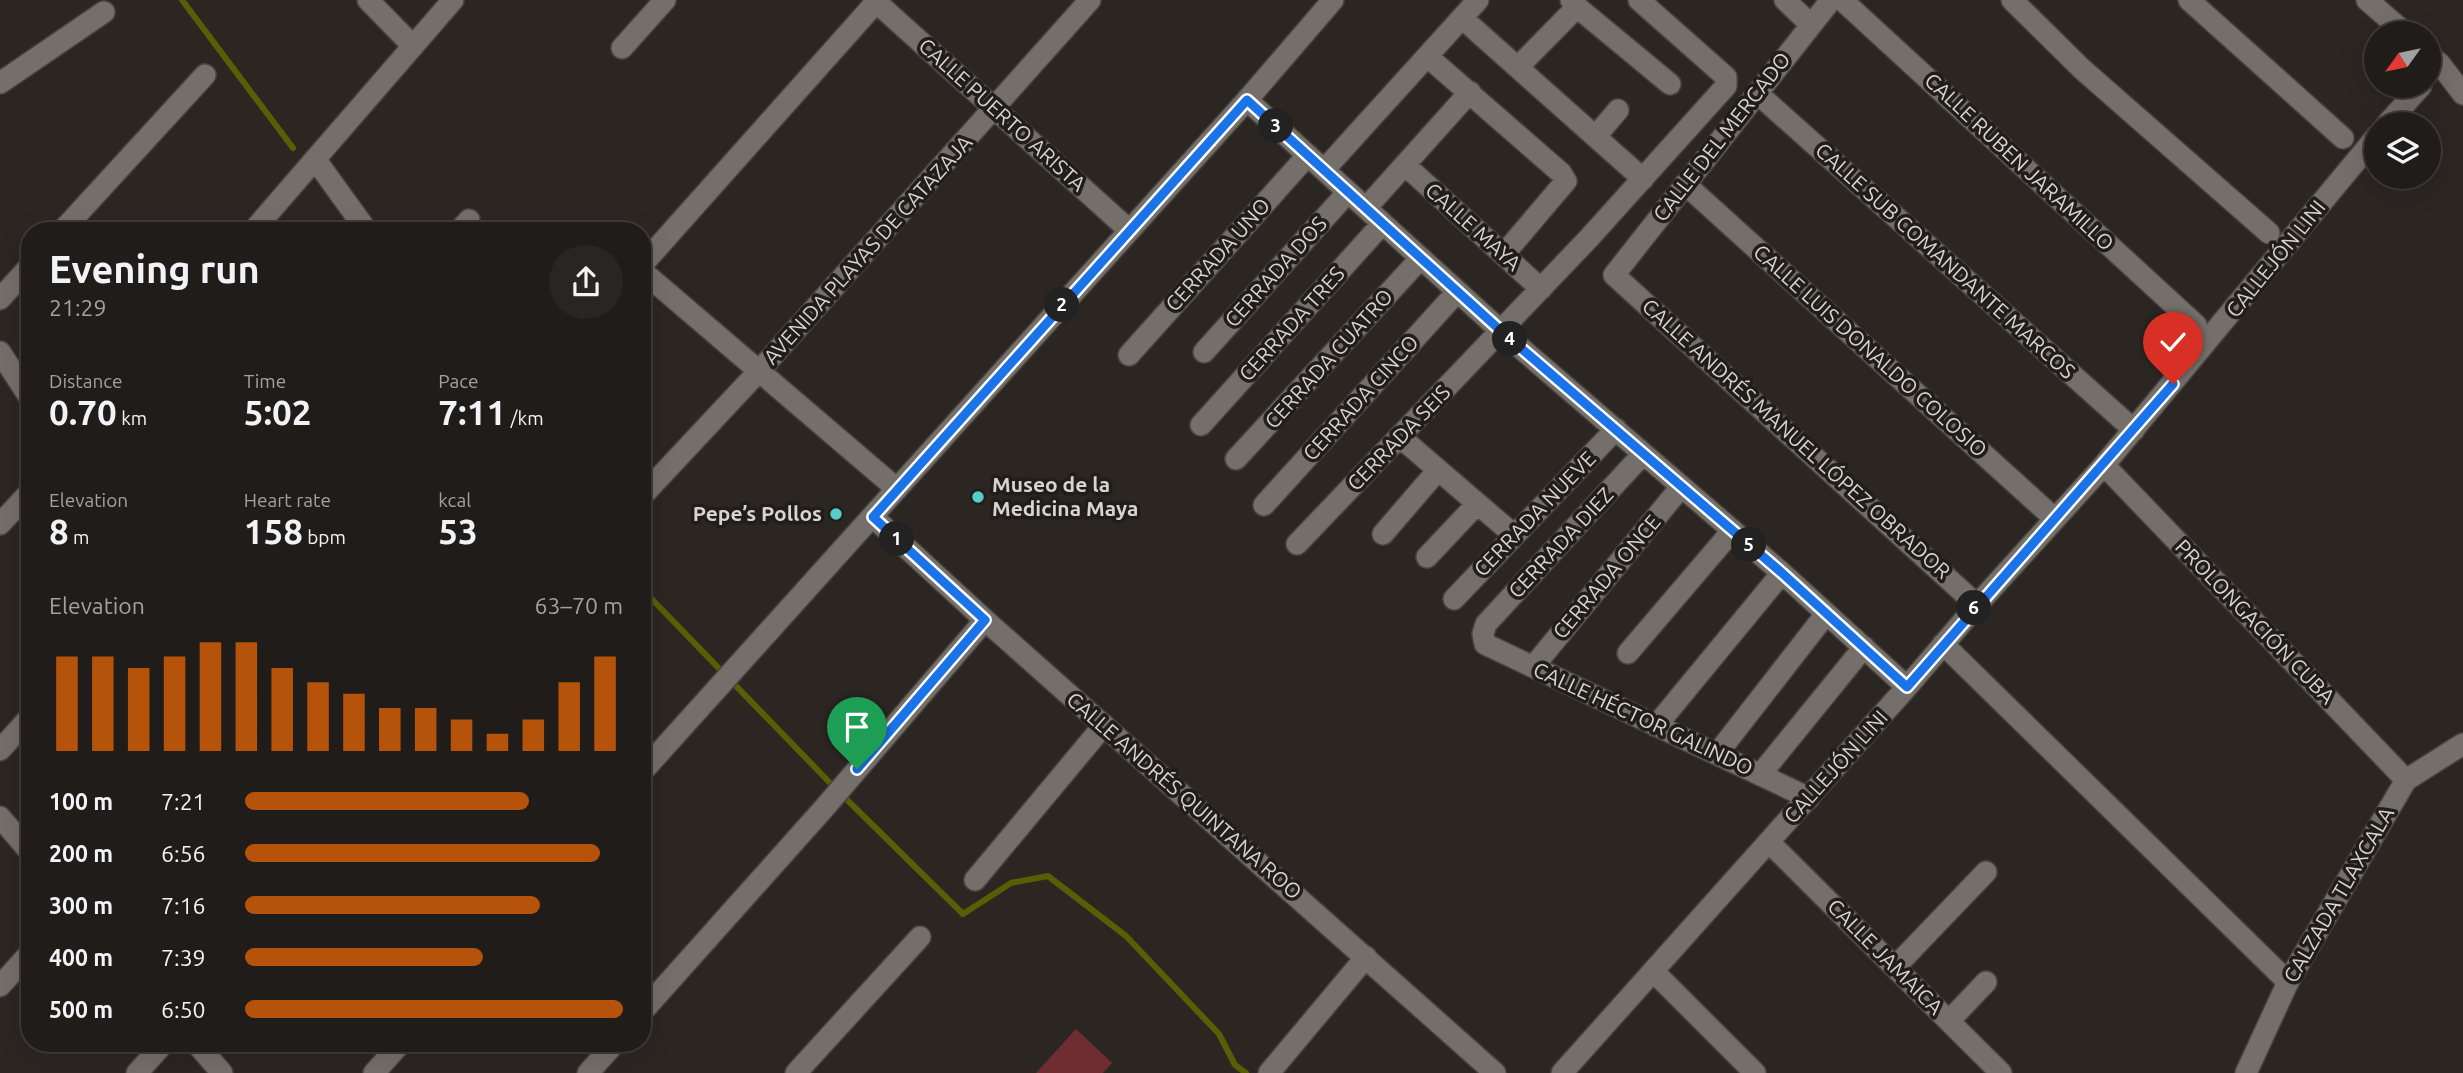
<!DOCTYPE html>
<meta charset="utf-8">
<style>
:root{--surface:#201c1a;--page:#282523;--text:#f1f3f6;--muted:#a2a1a2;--line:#3d3a39;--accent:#b45309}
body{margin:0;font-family:Ubuntu,sans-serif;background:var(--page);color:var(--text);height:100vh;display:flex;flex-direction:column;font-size:26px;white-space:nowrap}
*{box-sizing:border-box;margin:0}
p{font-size:23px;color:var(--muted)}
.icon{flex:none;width:38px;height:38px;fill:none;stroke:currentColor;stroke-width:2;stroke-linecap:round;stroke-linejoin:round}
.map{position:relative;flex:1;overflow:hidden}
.panel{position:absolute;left:21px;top:222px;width:630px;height:830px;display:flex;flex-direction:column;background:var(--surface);border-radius:28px;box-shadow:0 7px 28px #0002,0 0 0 2px var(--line)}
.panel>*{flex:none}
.needle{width:46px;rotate:237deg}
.fabs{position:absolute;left:2364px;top:21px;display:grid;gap:14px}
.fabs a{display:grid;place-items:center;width:77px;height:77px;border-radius:50%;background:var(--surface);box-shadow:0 7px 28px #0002,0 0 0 2px var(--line);font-size:35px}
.pin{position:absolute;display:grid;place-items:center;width:60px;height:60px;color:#fff;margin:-72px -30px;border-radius:50% 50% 50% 0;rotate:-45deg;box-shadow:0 0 7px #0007}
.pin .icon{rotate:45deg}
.km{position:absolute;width:35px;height:35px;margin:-18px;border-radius:50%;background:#222;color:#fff;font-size:19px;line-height:35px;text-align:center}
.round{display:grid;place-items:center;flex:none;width:74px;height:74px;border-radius:37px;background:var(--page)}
.summary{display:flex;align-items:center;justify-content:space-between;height:119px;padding:0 28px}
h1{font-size:38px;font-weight:700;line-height:52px}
.stats{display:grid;grid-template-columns:repeat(3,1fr);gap:10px;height:119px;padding:7px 28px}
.stats div{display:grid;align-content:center}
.stats b{font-size:35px;font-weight:700}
.stats small{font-size:19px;font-weight:400}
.stats p{font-size:19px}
.chart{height:196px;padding:14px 28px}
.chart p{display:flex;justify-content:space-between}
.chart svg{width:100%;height:126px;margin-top:7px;stroke:var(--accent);stroke-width:6}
ul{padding:0 28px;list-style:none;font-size:23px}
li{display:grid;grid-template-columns:112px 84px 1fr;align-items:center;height:52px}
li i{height:18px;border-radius:9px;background:var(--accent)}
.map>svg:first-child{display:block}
</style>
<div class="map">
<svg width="2463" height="1073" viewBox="0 0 2463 1073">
<rect width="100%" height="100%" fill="#2b2622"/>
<path fill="#6f2d31" d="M 1076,1029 L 1112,1063 L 1103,1073 L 1036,1073 Z"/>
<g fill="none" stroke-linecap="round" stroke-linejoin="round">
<path stroke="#565f04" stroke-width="6" d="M 182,0 L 293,148
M 642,589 L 833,786 L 963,914 L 1011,883 L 1048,876 L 1126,936 L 1219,1034 L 1235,1065 L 1246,1073"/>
<defs>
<path id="minor" d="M 368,0 L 412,45
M 874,0 L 1129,230
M 1571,0 L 1577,7 L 1670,84
M 1785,0 L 1811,25
M 1831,0 L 1614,275 L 1977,605
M 1842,0 L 2196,325
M 2012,0 L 2082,69 L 2269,233
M 2189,0 L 2343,138
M 2367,0 L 2405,33
M 1462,18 L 1643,179
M 622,48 L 665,0
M 2429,55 L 2440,64 L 2463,94
M 1428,57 L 1561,173 L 1566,181 L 1504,254
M 1518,67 L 1577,7
M 0,83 L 104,12
M 1757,93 L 2134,430
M 1247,100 L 1501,331 L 1782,573 L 1907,687
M 2387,124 L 2421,86
M 1596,136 L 1618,110
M 315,159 L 367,231
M 1405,165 L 1541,289
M 1324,170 L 1478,0
M 1685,184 L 2055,519
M 1366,208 L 1470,92
M 62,231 L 205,75
M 253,231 L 453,0
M 459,231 L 469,220
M 642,265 L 878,0
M 642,271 L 897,489
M 0,299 L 30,266
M 0,352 L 30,398
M 1204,352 L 1348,192
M 1129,355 L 1308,155
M 1201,425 L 1382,224
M 1400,437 L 1514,535
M 1643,454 L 1486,624 L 1483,634 L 1485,644 L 1809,798
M 1236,459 L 1421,258
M 2104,465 L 2406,780
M 642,496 L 760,370 L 1090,0
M 1264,505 L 1457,292
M 873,517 L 985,620 L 1495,1073
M 0,524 L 30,492
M 1383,534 L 1438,470
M 1297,544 L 1590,237 L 1726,86 L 1726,77 L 1639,0
M 1427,557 L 1477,504
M 1454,599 L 1616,429
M 1943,644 L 2288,982
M 1628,653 L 1732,531
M 1533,667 L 1681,487
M 1656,726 L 1782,573
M 0,750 L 30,717
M 1717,754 L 1826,614
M 1760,775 L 1864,647
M 0,817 L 30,852
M 1769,842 L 2001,1073
M 975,880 L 1104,725
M 1895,967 L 1986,872
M 1654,972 L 1755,1073
M 0,986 L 30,953
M 642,1012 L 826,806 L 985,620
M 1949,1021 L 1986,982
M 196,1043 L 222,1073
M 137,1073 L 164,1043
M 588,1073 L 615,1043
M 796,1073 L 920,937
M 1269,1073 L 1366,957
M 1562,1073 L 1907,687 L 1977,605 L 2104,465 L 2376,137"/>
<path id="tertiary" d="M 642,772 L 1247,100 L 1333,0
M 374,1073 L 401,1043"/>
<path id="secondary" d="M 2246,1073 L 2288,982 L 2406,780 L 2463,744"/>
</defs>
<use href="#minor" stroke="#46423f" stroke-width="24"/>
<use href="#tertiary" stroke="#46423f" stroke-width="24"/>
<use href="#secondary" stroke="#46423f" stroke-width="24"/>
<use href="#minor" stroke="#746f6a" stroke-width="21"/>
<use href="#tertiary" stroke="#746f6a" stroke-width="21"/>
<use href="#secondary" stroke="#746f6a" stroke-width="21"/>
</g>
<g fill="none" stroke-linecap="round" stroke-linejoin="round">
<defs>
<path id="route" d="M 857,769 L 985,620 L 873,517 L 1247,100 L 1501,331 L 1782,573 L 1907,687 L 2173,384"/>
</defs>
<use href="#route" stroke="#fff" stroke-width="14"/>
<use href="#route" stroke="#1a73e8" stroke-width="9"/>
</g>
<g fill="#55cec5" stroke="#211d19" stroke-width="2.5">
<circle cx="978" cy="497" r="7"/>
<circle cx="836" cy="514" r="7"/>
</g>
<g text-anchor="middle" stroke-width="7" stroke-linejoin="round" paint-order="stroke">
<g font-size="21" fill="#d7d4d1" stroke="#211d19">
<text transform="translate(1002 115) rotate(42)" y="7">CALLE PUERTO ARISTA</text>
<text transform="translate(1722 137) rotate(-52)" y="7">CALLE DEL MERCADO</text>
<text transform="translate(2019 162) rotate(43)" y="7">CALLE RUBEN JARAMILLO</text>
<text transform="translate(1473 227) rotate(42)" y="7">CALLE MAYA</text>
<text transform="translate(868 250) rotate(-48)" y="7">AVENIDA PLAYAS DE CATAZAJA</text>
<text transform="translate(1218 255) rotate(-48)" y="7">CERRADA UNO</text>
<text transform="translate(2276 259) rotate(-51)" y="7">CALLEJÓN LINI</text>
<text transform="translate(1945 261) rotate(42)" y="7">CALLE SUB COMANDANTE MARCOS</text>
<text transform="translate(1276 272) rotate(-48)" y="7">CERRADA DOS</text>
<text transform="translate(1292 324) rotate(-48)" y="7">CERRADA TRES</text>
<text transform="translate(1870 351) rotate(42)" y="7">CALLE LUIS DONALDO COLOSIO</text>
<text transform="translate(1329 359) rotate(-48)" y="7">CERRADA CUATRO</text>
<text transform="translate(1361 398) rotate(-48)" y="7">CERRADA CINCO</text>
<text transform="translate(1399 438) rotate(-46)" y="7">CERRADA SEIS</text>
<text transform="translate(1796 439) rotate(42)" y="7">CALLE ANDRÉS MANUEL LÓPEZ OBRADOR</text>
<text transform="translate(1535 514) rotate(-46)" y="7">CERRADA NUEVE</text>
<text transform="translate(1561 543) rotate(-47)" y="7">CERRADA DIEZ</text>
<text transform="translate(1607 577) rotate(-50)" y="7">CERRADA ONCE</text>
<text transform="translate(2255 622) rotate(46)" y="7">PROLONGACIÓN CUBA</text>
<text transform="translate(1643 719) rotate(25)" y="7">CALLE HÉCTOR GALINDO</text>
<text transform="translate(1836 767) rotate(-48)" y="7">CALLEJÓN LINI</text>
<text transform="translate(1184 796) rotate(41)" y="7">CALLE ANDRÉS QUINTANA ROO</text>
<text transform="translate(2339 895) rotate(-60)" y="7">CALZADA TLAXCALA</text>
<text transform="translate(1885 957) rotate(45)" y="7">CALLE JAMAICA</text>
</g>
<g font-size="21" font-weight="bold" fill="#d7d4d1" stroke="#211d19" text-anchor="start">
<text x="992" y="492">Museo de la<tspan x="992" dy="24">Medicina Maya</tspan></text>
<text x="822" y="521" text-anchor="end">Pepe’s Pollos</text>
</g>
</g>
</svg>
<div class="fabs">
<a><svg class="needle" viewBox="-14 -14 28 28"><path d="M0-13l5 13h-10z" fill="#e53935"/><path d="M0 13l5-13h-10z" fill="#a2a1a2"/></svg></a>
<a><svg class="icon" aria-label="layers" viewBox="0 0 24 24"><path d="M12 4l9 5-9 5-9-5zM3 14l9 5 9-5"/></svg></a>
</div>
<div class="pin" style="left:857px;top:769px;background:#1e9e55"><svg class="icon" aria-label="arrive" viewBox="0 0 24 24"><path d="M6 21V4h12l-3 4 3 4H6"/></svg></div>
<div class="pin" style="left:2173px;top:384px;background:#d93025"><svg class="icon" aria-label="check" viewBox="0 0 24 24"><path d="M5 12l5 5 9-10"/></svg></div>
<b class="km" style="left:897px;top:539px">1</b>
<b class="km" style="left:1062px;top:305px">2</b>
<b class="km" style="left:1276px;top:126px">3</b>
<b class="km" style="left:1510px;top:339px">4</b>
<b class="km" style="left:1749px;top:545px">5</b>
<b class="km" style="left:1974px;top:608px">6</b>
<section class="panel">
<div class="summary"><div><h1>Evening run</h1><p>21:29</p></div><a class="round"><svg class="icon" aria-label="share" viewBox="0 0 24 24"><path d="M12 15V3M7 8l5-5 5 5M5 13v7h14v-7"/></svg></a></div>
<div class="stats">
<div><p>Distance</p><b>0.70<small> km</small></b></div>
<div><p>Time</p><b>5:02</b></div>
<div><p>Pace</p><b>7:11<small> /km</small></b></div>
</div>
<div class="stats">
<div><p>Elevation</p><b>8<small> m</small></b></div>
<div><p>Heart rate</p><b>158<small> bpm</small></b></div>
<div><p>kcal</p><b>53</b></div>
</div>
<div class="chart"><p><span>Elevation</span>63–70 m</p>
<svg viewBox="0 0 160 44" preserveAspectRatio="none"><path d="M5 44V11M15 44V11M25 44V15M35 44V11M45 44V6M55 44V6M65 44V15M75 44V20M85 44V24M95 44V29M105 44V29M115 44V33M125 44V38M135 44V33M145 44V20M155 44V11"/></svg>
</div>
<ul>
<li><b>100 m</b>7:21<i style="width:75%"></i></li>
<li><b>200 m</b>6:56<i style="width:94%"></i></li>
<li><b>300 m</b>7:16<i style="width:78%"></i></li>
<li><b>400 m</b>7:39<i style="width:63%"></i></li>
<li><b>500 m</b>6:50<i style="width:100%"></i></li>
</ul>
</section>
</div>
